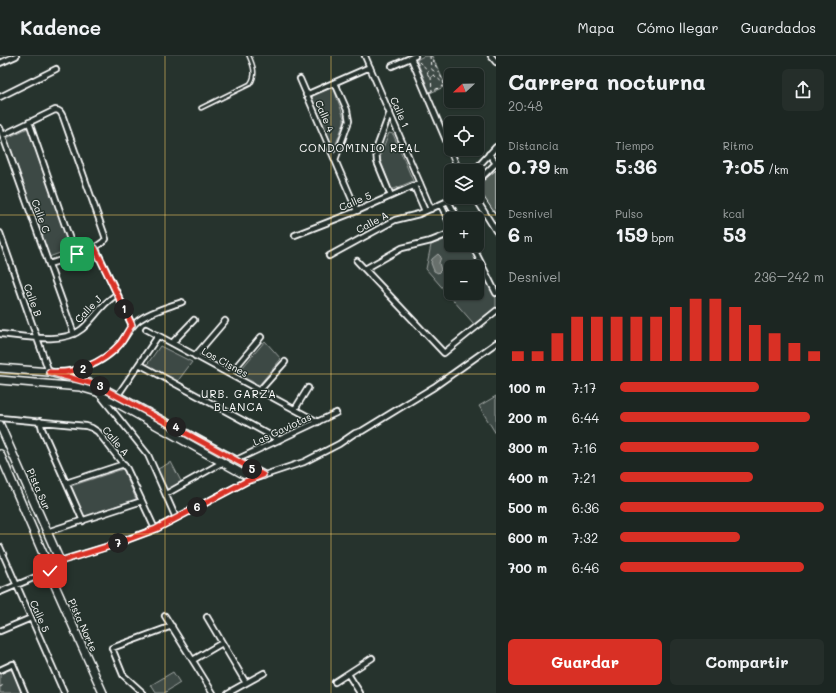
<!DOCTYPE html>
<html lang="es">
<meta charset="utf-8">
<style>
:root{--surface:#1c2622;--page:#252e2a;--text:#f1f3f6;--muted:#a0a5a5;--line:#3a4340;--accent:#d93025}
body{margin:0;font-family:Mali,sans-serif;background:var(--page);color:var(--text);height:100vh;display:flex;flex-direction:column;font-size:15px;white-space:nowrap}
*{box-sizing:border-box;margin:0}
p{font-size:13px;color:var(--muted)}
.icon{flex:none;width:22px;height:22px;fill:none;stroke:currentColor;stroke-width:2;stroke-linecap:round;stroke-linejoin:round}
.map{position:relative;flex:1;overflow:hidden}
.panel{display:flex;flex-direction:column;background:var(--surface);width:340px}
.panel>*{flex:none}
.needle{width:26px;rotate:248deg}
.tools{position:absolute;left:444px;top:12px;display:grid;gap:8px}
.tools a{display:grid;place-items:center;width:40px;height:40px;border-radius:6px;background:var(--surface);box-shadow:0 1px 3px #0004,0 0 0 1px var(--line);font-size:20px}
.pin{position:absolute;display:grid;place-items:center;width:34px;height:34px;color:#fff;margin:-17px;border-radius:8px;box-shadow:0 2px 6px #0006}
.km{position:absolute;width:20px;height:20px;margin:-10px;border-radius:50%;background:#222;color:#fff;font-size:11px;line-height:20px;text-align:center}
.round{display:grid;place-items:center;flex:none;width:42px;height:42px;border-radius:6px;background:var(--page)}
.summary{display:flex;align-items:center;justify-content:space-between;height:68px;padding:0 12px}
h1{font-size:22px;font-weight:700;line-height:30px}
.stats{display:grid;grid-template-columns:repeat(3,1fr);gap:6px;height:68px;padding:4px 12px}
.stats div{display:grid;align-content:center}
.stats b{font-size:20px;font-weight:700}
.stats small{font-size:11px;font-weight:400}
.stats p{font-size:11px}
.chart{height:112px;padding:8px 12px}
.chart p{display:flex;justify-content:space-between}
.chart svg{width:100%;height:72px;margin-top:4px;stroke:var(--accent);stroke-width:6}
.cta{display:flex;gap:8px;margin-top:auto;padding:8px 12px}
.cta a{flex:1;height:46px;border-radius:6px;background:var(--accent);color:#fff;font-size:16px;font-weight:700;line-height:46px;text-align:center}
.cta a+a{background:var(--page);color:var(--text)}
ul{padding:0 12px;list-style:none;font-size:13px}
li{display:grid;grid-template-columns:64px 48px 1fr;align-items:center;height:30px}
li i{height:10px;border-radius:5px;background:var(--accent)}
header{display:flex;align-items:center;gap:24px;box-sizing:border-box;height:56px;padding:0 20px;background:var(--surface);border-bottom:1px solid var(--line)}
header strong{font-size:19px}
nav{display:flex;gap:22px;margin-inline-start:auto;font-size:14px}
main{display:flex;flex:1;min-height:0}
.map>svg:first-child{display:block}
</style>
<header>
<strong>Kadence</strong>
<nav><a>Mapa</a><a>Cómo llegar</a><a>Guardados</a></nav>
</header>
<main>
<div class="map">
<svg width="496" height="637" viewBox="0 0 496 637">
<rect width="100%" height="100%" fill="#26332d"/>
<filter id="ink" filterUnits="userSpaceOnUse"><feTurbulence type="fractalNoise" baseFrequency=".025" numOctaves="2"/><feDisplacementMap in="SourceGraphic" scale="8" xChannelSelector="R" yChannelSelector="G"/><feConvolveMatrix kernelMatrix="1 2 1 2 8 2 1 2 1" color-interpolation-filters="sRGB"/></filter>
<g filter="url(#ink)">
<path fill="#3e4944" stroke="#9ea4a2" fill-rule="evenodd" d="M 424,0 L 432,0 L 446,30 L 430,37 L 417,5 L 418,3 Z
M 331,32 L 334,33 L 344,62 L 344,66 L 336,88 L 333,89 L 331,87 L 312,42 L 313,39 Z
M 28,72 L 71,193 L 49,201 L 7,82 Z
M 389,77 L 393,78 L 413,125 L 394,133 L 391,132 L 380,103 L 380,99 Z
M 451,181 L 451,189 L 469,189 L 496,242 L 496,251 L 474,268 L 426,213 L 431,189 ZM 451,211 L 477,211 L 477,237 L 451,237 Z
M 265,285 L 281,303 L 259,329 L 237,318 Z
M 160,290 L 192,306 L 177,326 L 146,310 Z
M 496,340 L 496,378 L 479,350 Z
M 171,406 L 182,427 L 167,436 L 156,414 Z
M 123,413 L 136,443 L 84,461 L 71,430 Z
M 9,614 L 12,614 L 22,637 L 0,637 L 0,618 Z
M 173,616 L 180,627 L 164,637 L 156,637 L 151,629 Z"/>
<path fill="#67706c" stroke="#a4a9a7" d="M 438,198 L 441,201 L 439,207 L 441,214 L 438,217 L 434,215 L 431,207 L 432,203 Z"/>
<path fill="#515c57" stroke="#fff" d="M 496,114 L 496,159 L 477,131 L 477,127 L 484,124 Z"/>
<g fill="none" stroke-linecap="round" stroke-linejoin="round">
<defs>
<path id="lane" d="M 201,52 L 250,28 C 257,19 253,9 249,0"/>
<path id="street" d="M 365,0 L 431,153
M 491,0 L 496,6
M 411,2 L 459,115
M 0,7 L 16,0
M 392,10 L 415,0
M 300,23 L 357,155
M 306,39 L 370,11
M 0,41 L 56,13
M 390,56 L 376,94 L 377,106 L 391,140
M 29,66 L 75,198
M 0,72 L 74,278
M 3,79 L 55,54 C 60,54 61,57 63,61 L 106,183 C 96,195 64,203 49,208
M 489,98 L 496,107
M 335,104 L 349,65 L 347,54 L 335,27
M 474,115 L 496,91
M 482,121 L 496,107
M 414,130 L 425,155
M 475,141 L 496,175
M 448,145 L 458,163
M 441,149 L 451,170
M 0,177 L 49,316 L 51,316
M 295,179 L 357,155 L 420,127
M 472,189 L 496,237
M 95,191 L 132,269
M 329,200 L 395,164 L 419,158 L 448,145 L 452,141
M 357,205 L 444,297 L 496,255
M 365,213 L 402,192 L 431,185 L 451,177
M 146,273 L 318,366
M 0,278 C 23,280 63,289 82,273 C 91,265 97,256 105,248 C 109,244 113,241 117,238
M 172,287 L 194,264
M 195,300 L 225,265
M 139,308 L 279,384
M 58,316 C 82,316 108,305 122,285 C 128,277 131,270 139,264 C 151,255 168,251 182,246
M 230,318 L 261,281
M 260,334 L 285,306
M 100,339 L 148,399 L 176,462
M 118,339 L 158,280
M 295,353 L 308,332
M 0,362 L 86,370 L 92,372 L 98,376 L 127,413 L 155,473
M 40,365 L 42,373 L 83,465
M 236,404 L 336,357
M 66,427 L 124,408
M 166,438 L 223,406
M 47,476 L 142,445
M 0,491 L 64,637
M 60,505 L 109,490 L 155,473 L 247,425 L 304,406 L 339,388 L 355,377 L 362,375 L 434,331 L 496,287
M 0,536 L 50,515
M 165,560 L 213,637
M 207,561 L 246,627
M 0,575 L 31,562
M 193,604 L 222,587
M 0,614 L 13,608 L 25,637
M 348,618 L 360,637
M 335,626 L 372,602
M 143,637 L 123,619 L 112,592 L 172,570
M 228,637 L 264,617"/>
<path id="secondary" d="M 0,312 L 49,316 L 97,329 L 263,419
M 0,324 L 80,331 L 97,336 L 252,423
M 0,369 L 60,505 L 48,509
M 0,398 L 48,509 L 53,525 L 103,637"/>
</defs>
<use href="#lane" stroke="#fff" stroke-width="5.5"/>
<use href="#street" stroke="#fff" stroke-width="8"/>
<use href="#secondary" stroke="#fff" stroke-width="10"/>
<path stroke="#fff" stroke-width="1" stroke-dasharray="3 3" stroke-linecap="butt" d="M 430,0 L 431,13
M 419,6 L 428,14
M427.5 17a3.5 3.5 0 1 1 7 0a3.5 3.5 0 1 1-7 0Z
M 434,19 L 445,29
M 431,21 L 432,35
M 430,36 L 445,29 L 431,0
M 0,631 L 5,628"/>
<use href="#lane" stroke="#26332d" stroke-width="2.5"/>
<use href="#street" stroke="#26332d" stroke-width="4.5"/>
<use href="#secondary" stroke="#26332d" stroke-width="7"/>
</g>
</g>
<g fill="none" stroke-linecap="round" stroke-linejoin="round" filter="url(#ink)">
<defs>
<path id="route" d="M 50,515 L 48,509 L 110,490 L 156,473 L 247,425 L 263,419 L 97,329 L 49,316 C 76,318 102,308 120,288 C 125,282 127,275 132,269 L 95,192 L 77,198"/>
</defs>
<use href="#route" stroke="#fff" stroke-width="8"/>
<use href="#route" stroke="#d93025" stroke-width="5"/>
</g>
<path fill="none" stroke="#ffd166" stroke-width="1" stroke-opacity="0.55" d="M 165,0 L 165,637M 331,0 L 331,637M 0,159 L 496,159M 0,318 L 496,318M 0,478 L 496,478"/>
<g text-anchor="middle" stroke-width="3" stroke-linejoin="round" paint-order="stroke">
<g font-size="10" fill="#fff" stroke="#26332d">
<text transform="translate(400 56) rotate(66)" y="4">Calle 1</text>
<text transform="translate(325 60) rotate(67)" y="4">Calle 4</text>
<text transform="translate(355 145) rotate(-23)" y="4">Calle 5</text>
<text transform="translate(41 160) rotate(70)" y="4">Calle C</text>
<text transform="translate(372 166) rotate(-28)" y="4">Calle A</text>
<text transform="translate(33 244) rotate(70)" y="4">Calle B</text>
<text transform="translate(88 253) rotate(-46)" y="4">Calle J</text>
<text transform="translate(225 306) rotate(28)" y="4">Los Cisnes</text>
<text transform="translate(282 373) rotate(-25)" y="4">Las Gaviotas</text>
<text transform="translate(116 385) rotate(50)" y="4">Calle A</text>
<text transform="translate(39 433) rotate(66)" y="4">Pista Sur</text>
<text transform="translate(40 560) rotate(66)" y="4">Calle 5</text>
<text transform="translate(83 569) rotate(66)" y="4">Pista Norte</text>
</g>
<g font-size="11" letter-spacing="1" fill="#fff" stroke="#26332d">
<text x="360" y="96">CONDOMINIO REAL</text>
<text x="239" y="342">URB. GARZA<tspan x="239" dy="13">BLANCA</tspan></text>
</g>
</g>
</svg>
<div class="tools">
<a><svg class="needle" viewBox="-14 -14 28 28"><path d="M0-13l5 13h-10z" fill="#e53935"/><path d="M0 13l5-13h-10z" fill="#a0a5a5"/></svg></a>
<a><svg class="icon" aria-label="locate" viewBox="0 0 24 24"><circle cx="12" cy="12" r="6"/><path d="M12 2v4M12 18v4M2 12h4M18 12h4"/></svg></a>
<a><svg class="icon" aria-label="layers" viewBox="0 0 24 24"><path d="M12 4l9 5-9 5-9-5zM3 14l9 5 9-5"/></svg></a>
<a>+</a>
<a>−</a>
</div>
<div class="pin" style="left:77px;top:198px;background:#1e9e55"><svg class="icon" aria-label="arrive" viewBox="0 0 24 24"><path d="M6 21V4h12l-3 4 3 4H6"/></svg></div>
<div class="pin" style="left:50px;top:515px;background:#d93025"><svg class="icon" aria-label="check" viewBox="0 0 24 24"><path d="M5 12l5 5 9-10"/></svg></div>
<b class="km" style="left:124px;top:253px">1</b>
<b class="km" style="left:83px;top:313px">2</b>
<b class="km" style="left:100px;top:330px">3</b>
<b class="km" style="left:176px;top:371px">4</b>
<b class="km" style="left:252px;top:413px">5</b>
<b class="km" style="left:197px;top:451px">6</b>
<b class="km" style="left:118px;top:487px">7</b>
</div>
<section class="panel">
<div class="summary"><div><h1>Carrera nocturna</h1><p>20:48</p></div><a class="round"><svg class="icon" aria-label="share" viewBox="0 0 24 24"><path d="M12 15V3M7 8l5-5 5 5M5 13v7h14v-7"/></svg></a></div>
<div class="stats">
<div><p>Distancia</p><b>0.79<small> km</small></b></div>
<div><p>Tiempo</p><b>5:36</b></div>
<div><p>Ritmo</p><b>7:05<small> /km</small></b></div>
</div>
<div class="stats">
<div><p>Desnivel</p><b>6<small> m</small></b></div>
<div><p>Pulso</p><b>159<small> bpm</small></b></div>
<div><p>kcal</p><b>53</b></div>
</div>
<div class="chart"><p><span>Desnivel</span>236–242 m</p>
<svg viewBox="0 0 160 44" preserveAspectRatio="none"><path d="M5 44V38M15 44V38M25 44V27M35 44V17M45 44V17M55 44V17M65 44V17M75 44V17M85 44V11M95 44V6M105 44V6M115 44V11M125 44V22M135 44V27M145 44V33M155 44V38"/></svg>
</div>
<ul>
<li><b>100 m</b>7:17<i style="width:68%"></i></li>
<li><b>200 m</b>6:44<i style="width:93%"></i></li>
<li><b>300 m</b>7:16<i style="width:68%"></i></li>
<li><b>400 m</b>7:21<i style="width:65%"></i></li>
<li><b>500 m</b>6:36<i style="width:100%"></i></li>
<li><b>600 m</b>7:32<i style="width:59%"></i></li>
<li><b>700 m</b>6:46<i style="width:90%"></i></li>
</ul>
<div class="cta"><a>Guardar</a><a>Compartir</a></div>
</section>
</main>
